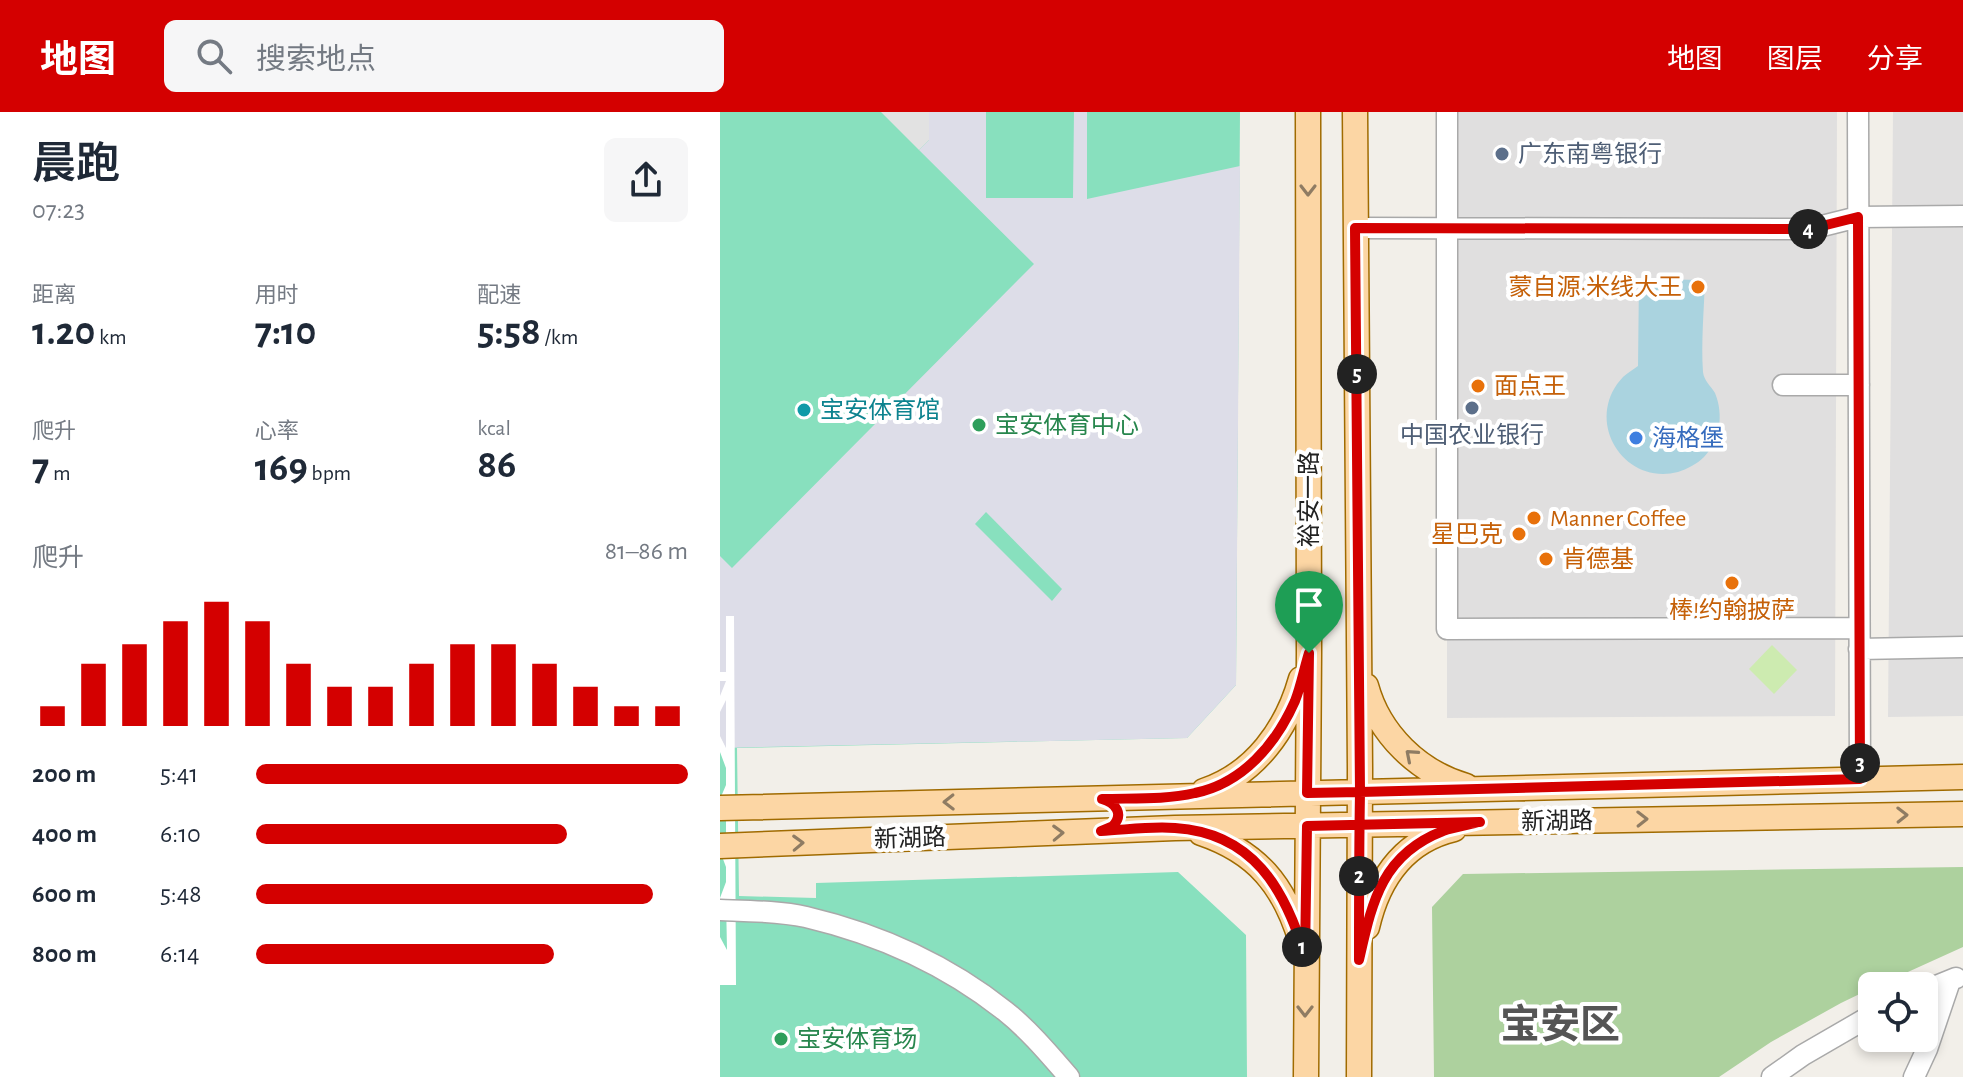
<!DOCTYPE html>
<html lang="zh">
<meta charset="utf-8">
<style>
:root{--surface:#fff;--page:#f6f6f7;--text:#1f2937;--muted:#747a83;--accent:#d40000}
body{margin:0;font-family:"Alegreya Sans","Noto Sans SC",sans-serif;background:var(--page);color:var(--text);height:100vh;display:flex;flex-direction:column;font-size:30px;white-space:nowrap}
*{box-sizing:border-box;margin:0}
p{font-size:26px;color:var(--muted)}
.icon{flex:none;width:44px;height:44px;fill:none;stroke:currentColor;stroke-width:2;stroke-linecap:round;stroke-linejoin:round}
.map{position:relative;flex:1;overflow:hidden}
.panel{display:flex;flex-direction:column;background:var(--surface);width:720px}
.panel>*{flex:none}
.buttons{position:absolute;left:1138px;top:860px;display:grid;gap:16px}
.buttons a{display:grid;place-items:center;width:80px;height:80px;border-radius:12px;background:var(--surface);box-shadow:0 4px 12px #0003;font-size:40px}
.pin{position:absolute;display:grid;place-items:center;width:68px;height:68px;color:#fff;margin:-82px -34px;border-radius:50% 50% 50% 0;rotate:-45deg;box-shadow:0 0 8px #0007}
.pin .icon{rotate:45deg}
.km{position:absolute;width:40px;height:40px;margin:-20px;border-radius:50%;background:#222;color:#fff;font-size:22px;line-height:40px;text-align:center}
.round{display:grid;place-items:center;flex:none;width:84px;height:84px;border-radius:12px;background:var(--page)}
.overview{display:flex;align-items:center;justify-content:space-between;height:136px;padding:0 32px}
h1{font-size:44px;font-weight:600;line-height:60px}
.metrics{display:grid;grid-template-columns:repeat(3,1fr);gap:12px;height:136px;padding:8px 32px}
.metrics div{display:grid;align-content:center}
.metrics b{font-size:40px;font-weight:600}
.metrics small{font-size:22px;font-weight:400}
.metrics p{font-size:22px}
.chart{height:224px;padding:16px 32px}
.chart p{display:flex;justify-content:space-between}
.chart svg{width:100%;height:144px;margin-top:8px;stroke:var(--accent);stroke-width:6}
ul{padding:0 32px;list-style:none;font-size:26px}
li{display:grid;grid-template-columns:128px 96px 1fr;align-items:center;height:60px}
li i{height:20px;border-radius:10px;background:var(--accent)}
header{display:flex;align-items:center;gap:48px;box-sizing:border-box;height:112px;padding:0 40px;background:var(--accent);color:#fff}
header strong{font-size:38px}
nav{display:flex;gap:44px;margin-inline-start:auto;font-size:28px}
.search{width:560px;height:72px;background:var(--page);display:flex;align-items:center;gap:20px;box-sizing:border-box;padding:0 28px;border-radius:12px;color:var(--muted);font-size:30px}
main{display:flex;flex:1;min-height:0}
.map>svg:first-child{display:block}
</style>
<header>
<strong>地图</strong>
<div class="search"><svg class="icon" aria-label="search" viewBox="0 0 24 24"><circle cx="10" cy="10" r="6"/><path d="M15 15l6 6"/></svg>搜索地点</div>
<nav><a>地图</a><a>图层</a><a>分享</a></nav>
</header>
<main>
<section class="panel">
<div class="overview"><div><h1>晨跑</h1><p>07:23</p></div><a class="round"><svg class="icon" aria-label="share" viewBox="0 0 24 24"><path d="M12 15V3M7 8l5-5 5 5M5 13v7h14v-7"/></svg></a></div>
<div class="metrics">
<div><p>距离</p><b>1.20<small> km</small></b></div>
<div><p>用时</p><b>7:10</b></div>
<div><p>配速</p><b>5:58<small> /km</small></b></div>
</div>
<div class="metrics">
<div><p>爬升</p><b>7<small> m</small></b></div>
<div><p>心率</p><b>169<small> bpm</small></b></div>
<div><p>kcal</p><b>86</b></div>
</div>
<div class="chart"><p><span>爬升</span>81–86 m</p>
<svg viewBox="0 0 160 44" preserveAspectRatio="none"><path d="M5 44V38M15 44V25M25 44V19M35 44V12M45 44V6M55 44V12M65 44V25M75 44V32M85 44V32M95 44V25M105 44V19M115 44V19M125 44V25M135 44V32M145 44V38M155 44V38"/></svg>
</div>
<ul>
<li><b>200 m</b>5:41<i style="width:100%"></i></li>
<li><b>400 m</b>6:10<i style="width:72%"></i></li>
<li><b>600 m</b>5:48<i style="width:92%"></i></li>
<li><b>800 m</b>6:14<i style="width:69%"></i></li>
</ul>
</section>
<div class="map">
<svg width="1243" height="965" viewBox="0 0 1243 965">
<rect width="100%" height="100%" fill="#f2efe9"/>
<path fill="#e0dfdf" d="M 727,0 L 1117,0 L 1115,604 L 727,606 Z
M 1173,0 L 1243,0 L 1243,604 L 1168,605 Z"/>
<path fill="#cdebb0" d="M 1052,533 L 1077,558 L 1054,582 L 1029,557 Z"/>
<path fill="#add19e" d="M 1243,755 L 1243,835 L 1157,874 L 1152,874 L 1152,876 L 1121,891 L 1051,930 L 999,965 L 714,965 L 712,795 L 743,762 Z"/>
<path fill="#88e0be" d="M 0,0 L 520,0 L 516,573 L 467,626 L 17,636 L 19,784 L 96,786 L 96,771 L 458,760 L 526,823 L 527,965 L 0,965 Z"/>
<path fill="#e2e2e2" d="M 161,0 L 209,0 L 209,28 L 199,38 Z"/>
<path fill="#dddde8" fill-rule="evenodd" d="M 209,0 L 266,0 L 266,86 L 353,86 L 354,0 L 367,0 L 367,87 L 520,54 L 516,573 L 467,626 L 0,636 L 0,444 L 12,456 L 314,152 L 199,38 L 209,28 ZM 266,400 L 342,477 L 332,489 L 255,412 Z"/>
<path fill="#aad3df" d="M 919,167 L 985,168 C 984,198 981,230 983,260 C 984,269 991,274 995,281 C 1004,303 1000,328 984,345 C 977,352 967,357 958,360 C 902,374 863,307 903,265 C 907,261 913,258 918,254 Z"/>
<path fill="#fff" d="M 6,504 L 14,504 L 16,873 L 0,873 L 0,825 L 7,838 L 6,787 L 0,801 L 0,786 L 6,770 L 6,755 L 0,739 L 6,737 L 6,689 L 0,687 L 6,673 L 6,656 L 0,640 L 0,624 L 6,636 L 6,588 L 0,600 L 0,584 L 6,569 L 0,569 L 0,560 L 6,560 Z"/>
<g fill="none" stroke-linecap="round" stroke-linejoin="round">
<defs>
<path id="minor" d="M 727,0 L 727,517 L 1139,516
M 1138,0 L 1140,667
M 635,116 L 1090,117 L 1138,105 L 1243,104
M 1063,273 L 1139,273
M 1139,537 L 1243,535
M 0,798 C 28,799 59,799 86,805 C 158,822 227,853 285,899 C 309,918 329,942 349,965
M 1204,879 L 1236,866
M 1052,965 L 1083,943 L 1152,903
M 1194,965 L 1207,937 L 1230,869"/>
<path id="major" d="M 635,0 L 640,657 L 639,965
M 646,574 C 659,622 698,660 746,674
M 484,679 C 535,662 567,617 581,567
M 0,696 L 1243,665
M 481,721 C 537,740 564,773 581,829
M 0,734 L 455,716 L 1243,702
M 647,815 C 658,767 683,729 734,717
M 586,965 L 589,541 L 588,0"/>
</defs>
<use href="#minor" stroke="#a9a9a9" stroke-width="23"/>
<use href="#major" stroke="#a06b00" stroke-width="27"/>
<use href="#minor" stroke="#fff" stroke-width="20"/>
<use href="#major" stroke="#fcd6a4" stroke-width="24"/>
</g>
<defs><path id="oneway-chevron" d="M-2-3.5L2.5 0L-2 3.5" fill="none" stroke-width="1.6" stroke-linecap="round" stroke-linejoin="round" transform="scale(2)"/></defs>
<g stroke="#8f7c63">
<use href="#oneway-chevron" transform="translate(588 78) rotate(90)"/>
<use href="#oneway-chevron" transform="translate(691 643) rotate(-139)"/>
<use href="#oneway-chevron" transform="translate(229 690) rotate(179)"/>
<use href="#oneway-chevron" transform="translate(1182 703) rotate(-1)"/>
<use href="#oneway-chevron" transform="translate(922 707) rotate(-1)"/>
<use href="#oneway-chevron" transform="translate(338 721) rotate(-2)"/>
<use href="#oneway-chevron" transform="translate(78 731) rotate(-2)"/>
<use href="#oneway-chevron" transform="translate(585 899) rotate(90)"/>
</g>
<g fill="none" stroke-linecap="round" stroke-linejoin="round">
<defs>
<path id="route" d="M 589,541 C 584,557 581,574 575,589 C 556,632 523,671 475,681 C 445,688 413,686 382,687 C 396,691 404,702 393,714 L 381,719 C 405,718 430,714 455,716 C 533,721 565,777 585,844 L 587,714 C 645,713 702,711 760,710 C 748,713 735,715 723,719 C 661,743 652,791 639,848 C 639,792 639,736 640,680 L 1140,667 L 1138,105 L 1090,117 L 635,116 L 640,680 L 587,681 L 589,541"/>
</defs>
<use href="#route" stroke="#fff" stroke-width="16"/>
<use href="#route" stroke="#d40000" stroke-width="10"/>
</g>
<g fill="#5c6f8a" stroke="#fff" stroke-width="3">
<circle cx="782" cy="42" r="8"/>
<circle cx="752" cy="296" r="8"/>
</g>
<g fill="#e8710a" stroke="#fff" stroke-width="3">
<circle cx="978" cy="175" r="8"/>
<circle cx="758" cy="274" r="8"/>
<circle cx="814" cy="406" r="8"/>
<circle cx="799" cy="422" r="8"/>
<circle cx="826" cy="447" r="8"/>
<circle cx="1012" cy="471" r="8"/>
</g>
<circle fill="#0f9aa8" stroke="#fff" stroke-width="3" cx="84" cy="298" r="8"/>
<g fill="#2e9e5b" stroke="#fff" stroke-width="3">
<circle cx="259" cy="313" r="8"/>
<circle cx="61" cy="927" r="8"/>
</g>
<circle fill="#3f7fe0" stroke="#fff" stroke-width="3" cx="916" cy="326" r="8"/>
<g text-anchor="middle" stroke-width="8" stroke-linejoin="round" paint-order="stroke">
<g font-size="24" fill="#4e5e75" stroke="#fff" text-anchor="start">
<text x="798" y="50">广东南粤银行</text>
<text x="752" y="331" text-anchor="middle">中国农业银行</text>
</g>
<g font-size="24" fill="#c56008" stroke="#fff" text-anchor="start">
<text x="962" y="183" text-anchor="end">蒙自源·米线大王</text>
<text x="774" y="282">面点王</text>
<text x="830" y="414">Manner Coffee</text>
<text x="783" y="430" text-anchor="end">星巴克</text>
<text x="842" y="455">肯德基</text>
<text x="1012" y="506" text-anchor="middle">棒!约翰披萨</text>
</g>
<g font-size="24" fill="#0d838f" stroke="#fff" text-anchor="start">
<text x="100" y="306">宝安体育馆</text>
</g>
<g font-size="24" fill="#27864d" stroke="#fff" text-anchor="start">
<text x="275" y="321">宝安体育中心</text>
<text x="77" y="935">宝安体育场</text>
</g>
<g font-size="24" fill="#366cbe" stroke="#fff" text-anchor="start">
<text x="932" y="334">海格堡</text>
</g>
<g font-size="24" fill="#222" stroke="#fff">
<text transform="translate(589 387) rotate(-90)" y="8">裕安一路</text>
<text transform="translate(837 709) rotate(-1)" y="8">新湖路</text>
<text transform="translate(190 726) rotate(-2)" y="8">新湖路</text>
</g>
<g font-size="40" font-weight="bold" fill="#555" stroke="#fff">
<text x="840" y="926">宝安区</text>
</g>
</g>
</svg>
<div class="buttons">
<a><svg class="icon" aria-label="locate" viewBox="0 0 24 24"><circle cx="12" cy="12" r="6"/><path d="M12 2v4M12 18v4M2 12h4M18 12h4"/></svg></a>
</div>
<div class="pin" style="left:589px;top:541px;background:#1e9e55"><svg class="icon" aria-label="arrive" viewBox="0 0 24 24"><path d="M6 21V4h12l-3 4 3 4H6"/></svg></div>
<b class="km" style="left:582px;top:835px">1</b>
<b class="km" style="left:639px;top:764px">2</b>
<b class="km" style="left:1140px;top:651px">3</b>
<b class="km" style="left:1088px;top:117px">4</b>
<b class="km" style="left:637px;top:262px">5</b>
</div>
</main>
